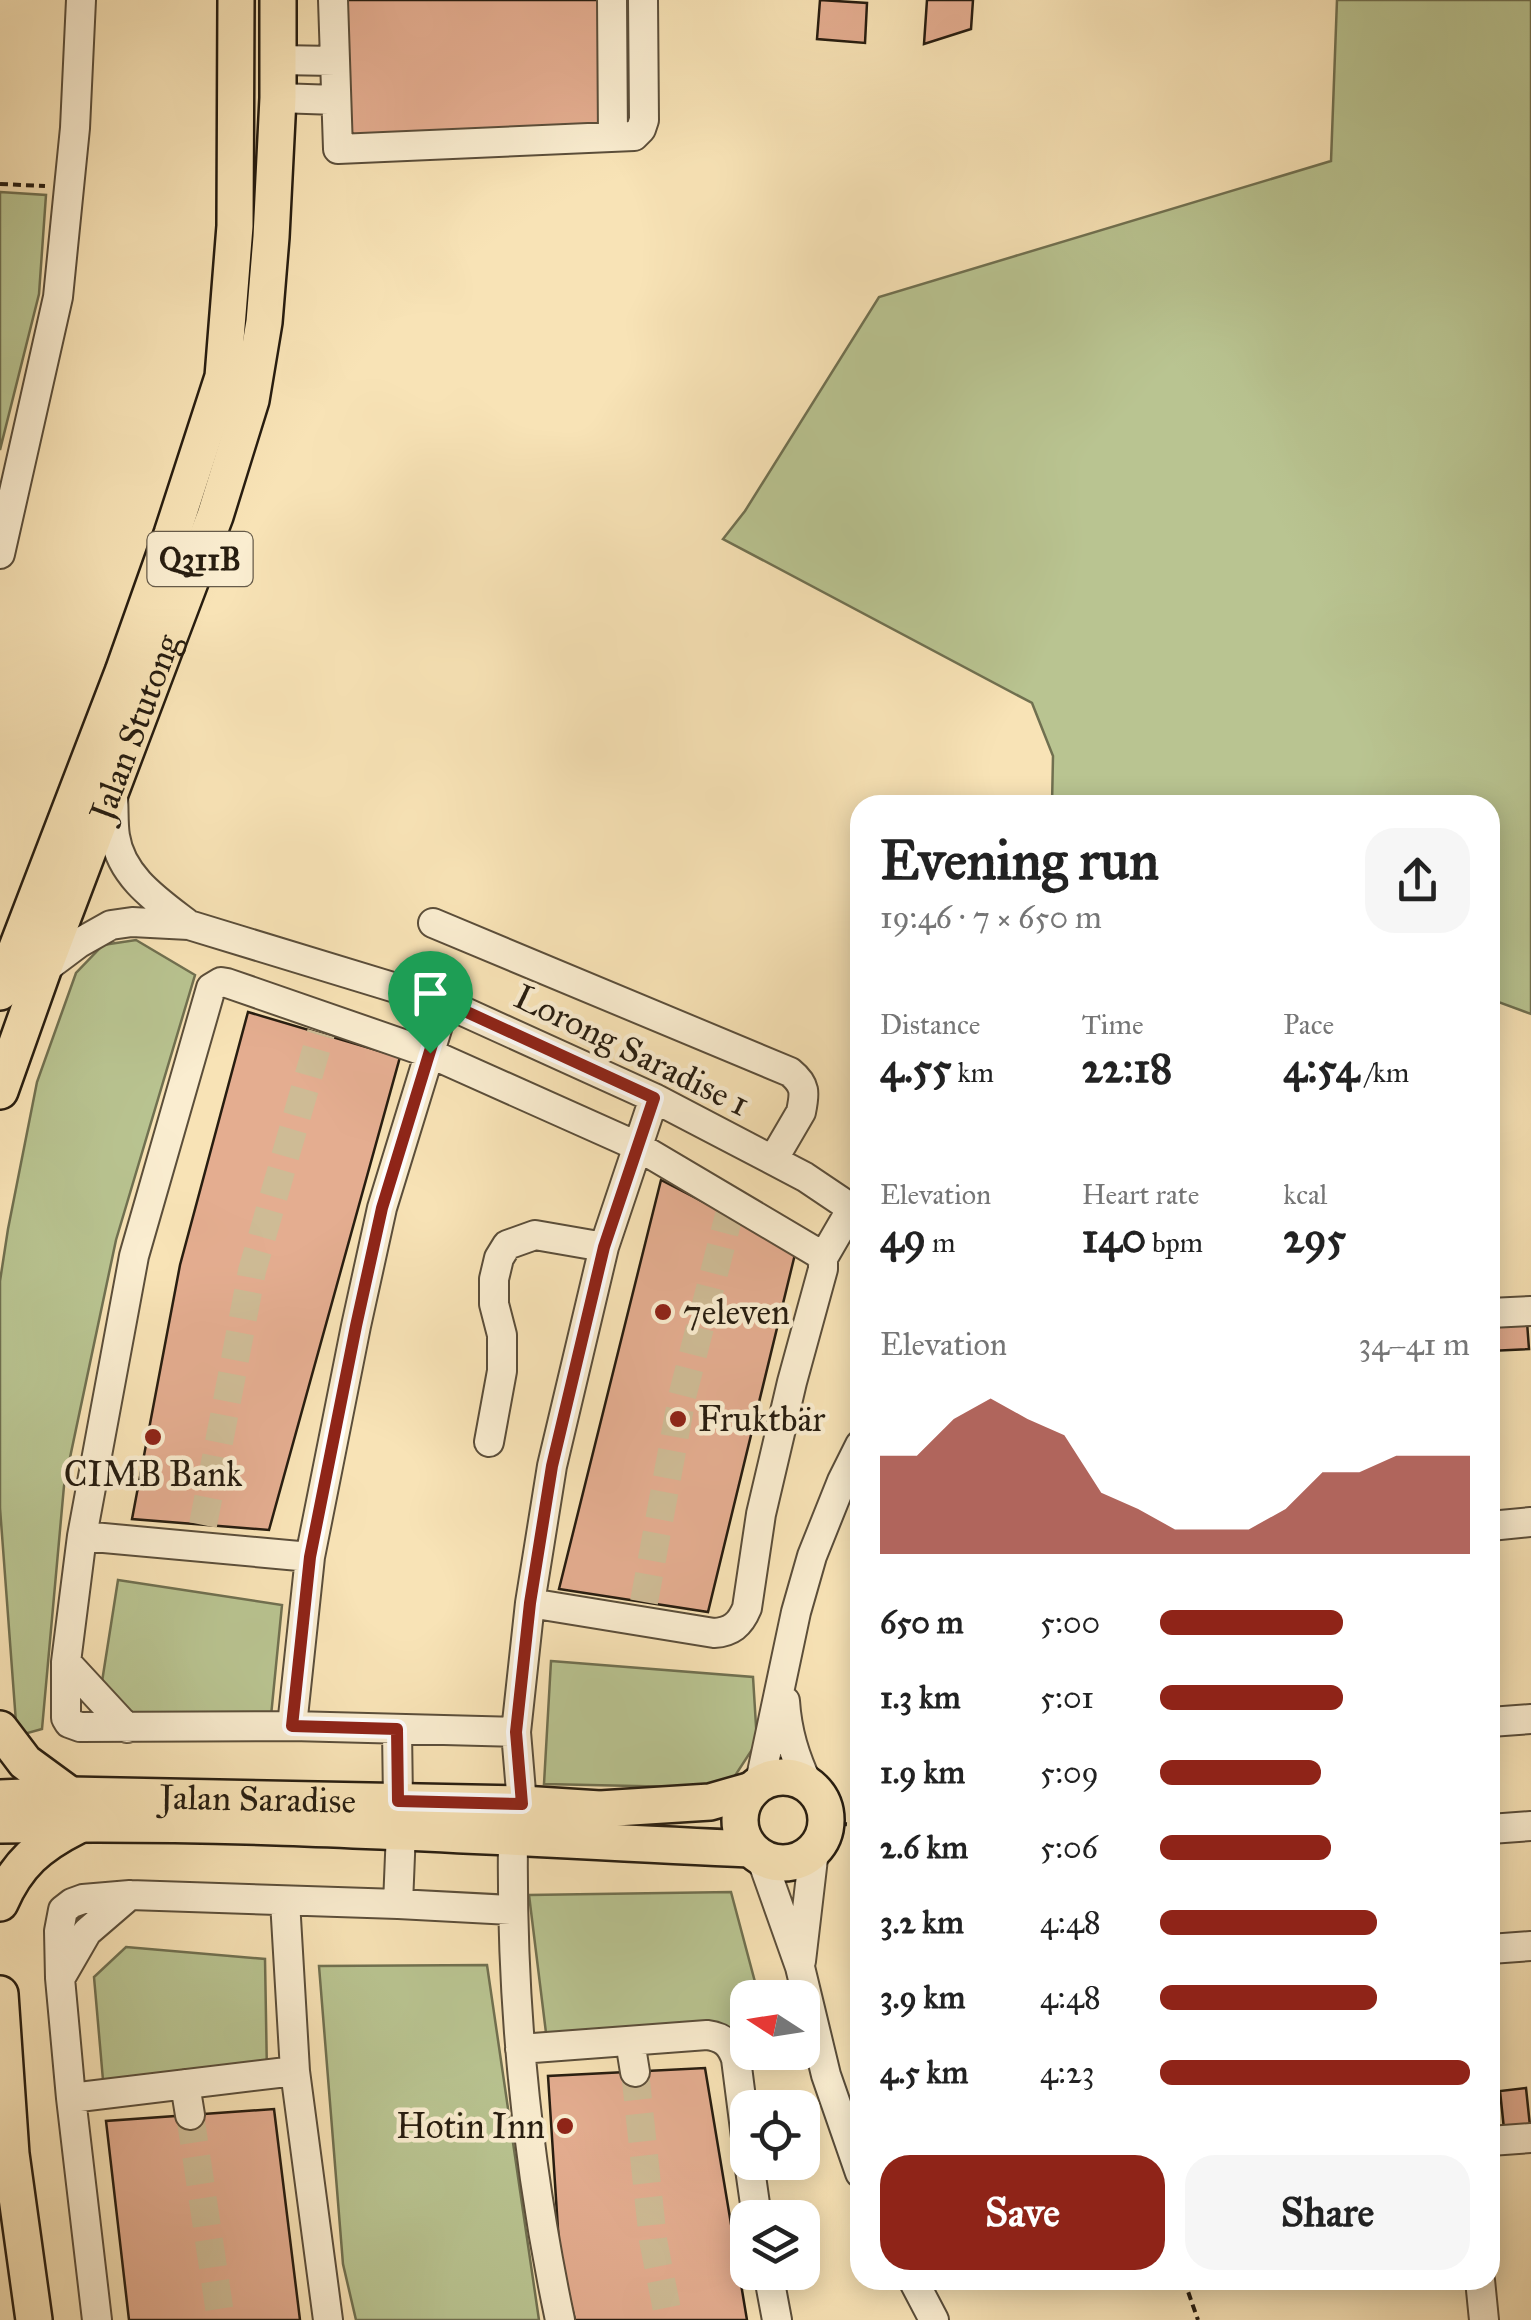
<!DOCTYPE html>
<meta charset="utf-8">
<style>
:root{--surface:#fff;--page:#f6f6f6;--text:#222;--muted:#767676;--accent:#8f2418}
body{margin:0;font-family:"IM FELL Great Primer",serif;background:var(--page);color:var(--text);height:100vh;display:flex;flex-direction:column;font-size:38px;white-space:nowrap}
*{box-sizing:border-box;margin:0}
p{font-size:32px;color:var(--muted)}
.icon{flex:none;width:55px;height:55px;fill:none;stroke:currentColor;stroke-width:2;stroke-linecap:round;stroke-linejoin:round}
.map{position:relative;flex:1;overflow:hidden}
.side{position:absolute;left:850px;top:795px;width:650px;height:1495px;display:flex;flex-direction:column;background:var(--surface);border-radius:30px;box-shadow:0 5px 25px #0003}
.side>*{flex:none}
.needle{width:65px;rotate:282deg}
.fabs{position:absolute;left:730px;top:1980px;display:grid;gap:20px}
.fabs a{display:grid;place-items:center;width:90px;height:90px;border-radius:20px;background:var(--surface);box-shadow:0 5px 25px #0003;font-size:50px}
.pin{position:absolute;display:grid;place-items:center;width:85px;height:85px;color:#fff;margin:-102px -42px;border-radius:50% 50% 50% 0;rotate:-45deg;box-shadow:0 0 10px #0007}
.pin .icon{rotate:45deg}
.round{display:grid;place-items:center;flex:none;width:105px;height:105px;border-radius:30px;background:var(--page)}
.overview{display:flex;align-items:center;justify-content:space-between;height:170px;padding:0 30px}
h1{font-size:55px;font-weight:800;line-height:75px}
.metrics{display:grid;grid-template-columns:repeat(3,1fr);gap:15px;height:170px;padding:10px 30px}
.metrics div{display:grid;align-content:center}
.metrics b{font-size:42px;font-weight:800}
.metrics small{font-size:28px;font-weight:400}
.metrics p{font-size:28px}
.chart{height:280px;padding:20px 30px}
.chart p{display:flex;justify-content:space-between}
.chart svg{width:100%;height:180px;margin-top:10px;fill:var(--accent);opacity:.7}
.cta{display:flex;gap:20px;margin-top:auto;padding:20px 30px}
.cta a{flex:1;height:115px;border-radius:30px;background:var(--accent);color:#fff;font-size:40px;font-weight:800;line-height:115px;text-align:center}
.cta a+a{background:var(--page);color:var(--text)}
ul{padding:0 30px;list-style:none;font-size:32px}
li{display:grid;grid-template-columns:160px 120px 1fr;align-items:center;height:75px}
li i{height:25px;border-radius:12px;background:var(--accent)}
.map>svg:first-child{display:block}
</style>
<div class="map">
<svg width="1531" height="2320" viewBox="0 0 1531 2320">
<rect width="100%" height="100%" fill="#f8e3b6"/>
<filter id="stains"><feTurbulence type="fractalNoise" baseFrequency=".002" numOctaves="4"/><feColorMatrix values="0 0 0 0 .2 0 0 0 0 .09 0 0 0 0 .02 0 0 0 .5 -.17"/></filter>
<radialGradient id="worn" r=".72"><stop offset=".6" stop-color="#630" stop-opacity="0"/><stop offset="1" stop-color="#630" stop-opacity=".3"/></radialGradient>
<path fill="#b9c491" stroke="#707050" stroke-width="2.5" d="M 1337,0 L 1531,0 L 1531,1014 L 1490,999 L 1490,805 L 1052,805 L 1053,756 L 1032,703 L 723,539 L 745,511 L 879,297 L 1331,161 Z
M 0,192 L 46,195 L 39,294 L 0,450 Z
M 136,940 L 195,975 L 116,1240 L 64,1486 L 42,1729 L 17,1736 L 0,1508 L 0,1281 L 8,1229 L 37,1082 L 76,973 L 103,945 Z
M 118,1580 L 282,1605 L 270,1726 L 129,1720 L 101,1688 Z
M 551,1661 L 753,1677 L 757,1742 L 727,1788 L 544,1784 Z
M 731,1892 L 759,1997 L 748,1998 L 747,2022 L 720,2031 L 547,2041 L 529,1895 Z
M 126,1947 L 265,1959 L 267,2075 L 103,2080 L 94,1977 Z
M 487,1965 L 539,2320 L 356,2320 L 343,2264 L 319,1966 Z"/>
<path fill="#e4ad90" stroke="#271d10" stroke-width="2.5" d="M 342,0 L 635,0 L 635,126 L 345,142 Z
M 820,0 L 867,3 L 865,43 L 817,39 Z
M 927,0 L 973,0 L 971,29 L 924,44 Z
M 248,1012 L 400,1057 L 269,1530 L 132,1519 L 180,1265 Z
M 661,1180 L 796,1250 L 708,1612 L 559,1589 Z
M 1527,1322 L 1529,1349 L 1490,1351 L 1490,1325 Z
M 705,2068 L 747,2320 L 575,2320 L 560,2260 L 548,2076 Z
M 1526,2088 L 1530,2126 L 1504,2129 L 1500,2091 Z
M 274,2109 L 300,2320 L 129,2320 L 106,2121 Z"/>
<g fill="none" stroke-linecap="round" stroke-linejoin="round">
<path stroke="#cebb95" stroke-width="28" stroke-dasharray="28 14" stroke-linecap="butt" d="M 203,1525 L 252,1271 L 321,1033
M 644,1602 L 682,1397 L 729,1215
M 635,2072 L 653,2240 L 669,2320
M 190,2115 L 221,2320"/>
<defs>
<path id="minor" d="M 333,0 L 338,149 L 634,136 L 641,129 L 644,120 L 643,0
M 612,0 L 613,137
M 278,60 L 335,61
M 278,98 L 336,100
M 0,554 L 58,297 L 75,128 L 81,0
M 113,797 C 114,810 113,824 115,836 C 121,877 158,901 189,925
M 433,923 L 790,1072 C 806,1085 805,1093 801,1112 L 773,1160
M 43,970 L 79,943 L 111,925 L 132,922 L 189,925 L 445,1003 L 654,1098 L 805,1177 L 860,1214
M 1490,1313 L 1531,1311
M 489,1442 L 502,1371 L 502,1335 L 494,1304 L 494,1279 L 499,1258 L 507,1245 L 535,1235 L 604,1247
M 1490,1526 L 1531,1522
M 82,1536 L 310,1557
M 530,1603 L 714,1633 C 731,1632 740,1625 747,1608 L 761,1514 L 792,1382 L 823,1269 L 823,1258 L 852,1208
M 66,1662 L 127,1728
M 785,1701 C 787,1732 795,1757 808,1785
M 1490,1722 L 1531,1719
M 292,1726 L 310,1557 L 356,1326 L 382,1208 L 445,1003
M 397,1729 L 398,1801
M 516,1732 L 292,1726 L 80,1727 L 69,1723 L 66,1718 L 66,1662 L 82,1536 L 134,1256 L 211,988 L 221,982 L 227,983 L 429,1053 L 637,1146 L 816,1252 L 823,1258
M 760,1782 L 796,1612 L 812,1556 L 842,1481 L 860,1445
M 522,1804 L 516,1732 L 530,1603 L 552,1466 L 604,1247 L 654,1098
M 1490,1829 L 1531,1826
M 513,1839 C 511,1998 527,2164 560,2320
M 761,1857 L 800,1967 L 826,2075 L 860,2173
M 285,1901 L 295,2071 L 328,2320
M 398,1904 L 401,1831
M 1490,1949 L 1531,1946
M 801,1961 L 814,1850
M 61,1977 L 87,1932 L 130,1895
M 630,2041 L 635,2072
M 520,2049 L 707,2035 C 723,2037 731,2044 736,2059 L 748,2153
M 185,2084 L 190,2115
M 71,2098 L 295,2071
M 1490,2141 L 1531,2138
M 749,2162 L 757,2218
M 768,2272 L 777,2320
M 913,2280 L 934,2320
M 1480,2280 L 1484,2320
M 97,2320 L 71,2098 L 60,1978 L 59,1931 L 63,1910 L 72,1903 L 83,1899 L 130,1895 L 398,1904 L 512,1910"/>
<g id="major">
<path d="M 0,992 L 123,672 L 172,534 L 223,377 L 235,226 L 236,0"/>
<path id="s1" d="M 0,1091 L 43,970 L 215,516 L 251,400 L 264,322 L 271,237 L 278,98 L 278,0"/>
<path d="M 0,1729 L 25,1762 L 70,1795"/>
<circle cx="783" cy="1820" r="43"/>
<path id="s2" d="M 0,1798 L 70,1795 L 522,1804 L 600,1809 L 710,1802 L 752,1790"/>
<path d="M 0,1825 C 250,1819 500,1838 750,1849"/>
<path d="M 0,1903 C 17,1864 39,1845 77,1826"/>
<path d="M 0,1994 L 11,2154 L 34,2320"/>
</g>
</defs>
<use href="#minor" stroke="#5b4e3a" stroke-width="32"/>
<use href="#major" stroke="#271d10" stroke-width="40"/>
<path stroke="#271d10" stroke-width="4" stroke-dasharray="8 5" stroke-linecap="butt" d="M 0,184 L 45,186
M 826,1823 L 860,1825
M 1184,2280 L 1198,2320"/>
<use href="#minor" stroke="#faedd0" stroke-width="28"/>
<use href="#major" stroke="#f8e3b6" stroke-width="35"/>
</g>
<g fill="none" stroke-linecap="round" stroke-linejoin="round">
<defs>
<path id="route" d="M 445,1002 L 654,1098 L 604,1247 L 552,1466 L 530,1603 L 516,1732 L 522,1804 L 398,1801 L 397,1729 L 292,1726 L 310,1557 L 356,1326 L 382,1208 Z"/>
</defs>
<use href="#route" stroke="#fff" stroke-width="20"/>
<use href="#route" stroke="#8f2418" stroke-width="12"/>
</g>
<g fill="#8f2418" stroke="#faedd0" stroke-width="4">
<circle cx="663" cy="1312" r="10"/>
<circle cx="678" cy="1419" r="10"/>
<circle cx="153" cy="1437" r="10"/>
<circle cx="565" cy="2126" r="10"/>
</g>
<g text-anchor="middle" stroke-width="9" stroke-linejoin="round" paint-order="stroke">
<rect fill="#faedd0" stroke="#665b4a" stroke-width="2.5" x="147.5" y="532" width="105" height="54" rx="8"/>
<g font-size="32" font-weight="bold" fill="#271d10">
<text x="200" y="570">Q311B</text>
</g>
<g font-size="35" fill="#271d10" stroke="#faedd0">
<text dy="12" stroke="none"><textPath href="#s1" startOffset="388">Jalan Stutong</textPath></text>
<text transform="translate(632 1050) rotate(26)" y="12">Lorong Saradise 1</text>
<text dy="12" stroke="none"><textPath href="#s2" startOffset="258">Jalan Saradise</textPath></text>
</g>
<g font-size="35" fill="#271d10" stroke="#faedd0" text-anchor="start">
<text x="683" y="1324">7eleven</text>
<text x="698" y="1431">Fruktbär</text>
<text x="153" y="1486" text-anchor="middle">CIMB Bank</text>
<text x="545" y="2138" text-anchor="end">Hotin Inn</text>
</g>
</g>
<rect width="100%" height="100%" filter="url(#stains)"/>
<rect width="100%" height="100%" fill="url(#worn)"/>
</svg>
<div class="fabs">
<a><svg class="needle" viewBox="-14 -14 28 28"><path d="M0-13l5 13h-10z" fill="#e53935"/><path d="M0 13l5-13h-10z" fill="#767676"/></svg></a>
<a><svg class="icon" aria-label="locate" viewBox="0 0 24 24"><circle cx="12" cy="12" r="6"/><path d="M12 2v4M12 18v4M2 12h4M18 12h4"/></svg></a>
<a><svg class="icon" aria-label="layers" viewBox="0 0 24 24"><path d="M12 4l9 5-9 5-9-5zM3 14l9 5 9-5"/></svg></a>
</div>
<div class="pin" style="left:430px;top:1053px;background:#1e9e55"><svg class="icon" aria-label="arrive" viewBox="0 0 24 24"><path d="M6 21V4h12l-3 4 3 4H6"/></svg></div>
<section class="side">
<div class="overview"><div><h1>Evening run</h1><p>19:46 · 7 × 650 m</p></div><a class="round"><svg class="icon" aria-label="share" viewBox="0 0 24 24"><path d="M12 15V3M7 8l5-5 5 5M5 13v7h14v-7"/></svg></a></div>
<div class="metrics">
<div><p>Distance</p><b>4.55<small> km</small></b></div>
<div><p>Time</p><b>22:18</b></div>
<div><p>Pace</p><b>4:54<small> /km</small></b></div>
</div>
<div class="metrics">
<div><p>Elevation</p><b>49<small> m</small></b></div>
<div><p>Heart rate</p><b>140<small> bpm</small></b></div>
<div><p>kcal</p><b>295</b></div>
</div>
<div class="chart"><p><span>Elevation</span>34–41 m</p>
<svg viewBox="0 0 160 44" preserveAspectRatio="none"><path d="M0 44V20L10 20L20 11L30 6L40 11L50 15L60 29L70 33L80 38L90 38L100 38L110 33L120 24L130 24L140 20L150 20L160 20V44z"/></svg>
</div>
<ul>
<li><b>650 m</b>5:00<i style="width:59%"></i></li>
<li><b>1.3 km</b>5:01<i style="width:59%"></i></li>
<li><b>1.9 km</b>5:09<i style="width:52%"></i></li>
<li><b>2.6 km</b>5:06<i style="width:55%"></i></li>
<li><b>3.2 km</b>4:48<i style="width:70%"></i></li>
<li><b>3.9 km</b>4:48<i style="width:70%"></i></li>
<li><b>4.5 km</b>4:23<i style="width:100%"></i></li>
</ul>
<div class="cta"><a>Save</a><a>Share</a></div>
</section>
</div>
